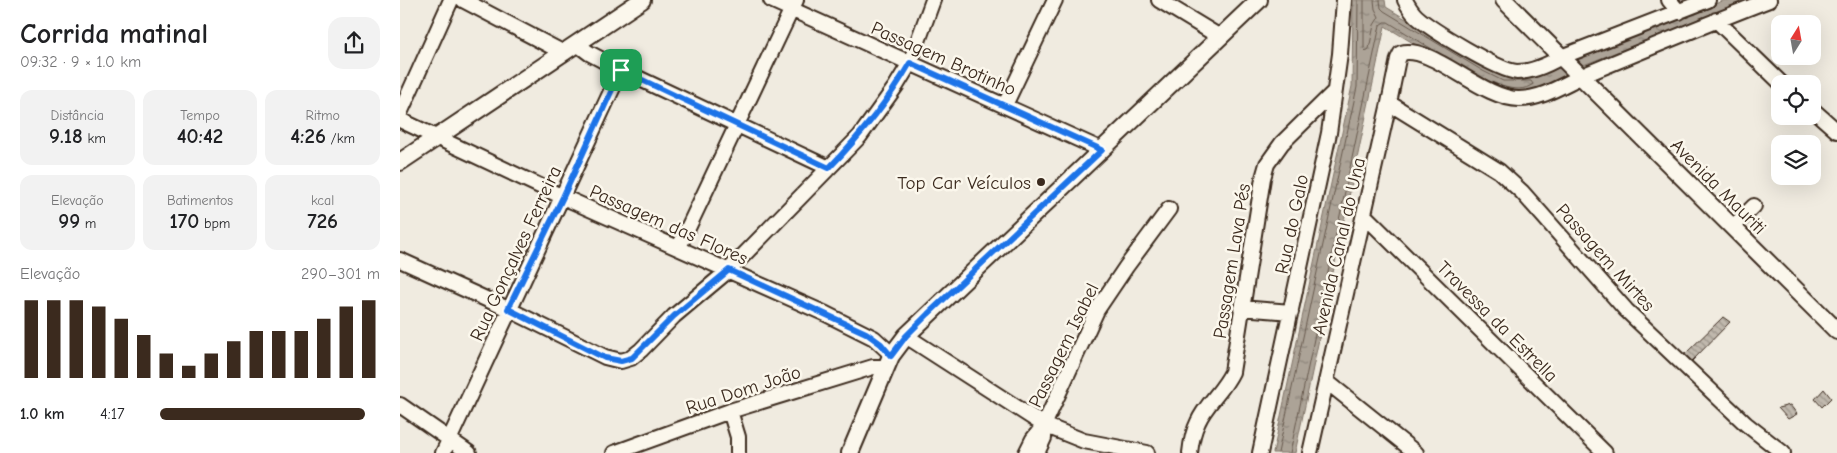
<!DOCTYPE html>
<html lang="pt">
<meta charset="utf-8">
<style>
:root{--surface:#fff;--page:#f2f2f2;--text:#202124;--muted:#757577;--accent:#3b2a1e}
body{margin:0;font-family:"Comic Neue",sans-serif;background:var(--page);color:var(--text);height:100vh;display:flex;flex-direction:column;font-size:19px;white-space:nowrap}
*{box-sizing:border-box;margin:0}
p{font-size:16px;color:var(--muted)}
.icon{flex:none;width:28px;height:28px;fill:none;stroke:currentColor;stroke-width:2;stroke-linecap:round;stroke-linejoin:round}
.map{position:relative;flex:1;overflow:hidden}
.drawer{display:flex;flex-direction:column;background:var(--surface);width:400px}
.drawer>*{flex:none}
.needle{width:32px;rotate:11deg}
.controls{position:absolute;left:1371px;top:15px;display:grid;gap:10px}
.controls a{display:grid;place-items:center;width:50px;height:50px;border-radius:10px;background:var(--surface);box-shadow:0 5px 20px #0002;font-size:25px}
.pin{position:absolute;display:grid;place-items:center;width:42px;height:42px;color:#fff;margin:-21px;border-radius:10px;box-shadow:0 2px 8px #0006}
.round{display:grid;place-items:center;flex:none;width:52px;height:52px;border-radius:15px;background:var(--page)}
.summary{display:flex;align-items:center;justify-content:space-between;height:85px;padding:0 20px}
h1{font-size:28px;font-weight:700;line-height:38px}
.metrics{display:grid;grid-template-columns:repeat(3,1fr);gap:8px;height:85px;padding:5px 20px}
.metrics div{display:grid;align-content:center;border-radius:12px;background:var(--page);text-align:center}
.metrics b{font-size:21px;font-weight:700}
.metrics small{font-size:14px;font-weight:400}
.metrics p{font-size:14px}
.chart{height:140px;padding:10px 20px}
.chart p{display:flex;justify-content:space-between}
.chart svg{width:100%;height:90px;margin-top:5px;stroke:var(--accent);stroke-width:6}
ul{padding:0 20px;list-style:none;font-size:16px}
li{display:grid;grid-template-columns:80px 60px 1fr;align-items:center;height:38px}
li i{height:12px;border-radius:6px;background:var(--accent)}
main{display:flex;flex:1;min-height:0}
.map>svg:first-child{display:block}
</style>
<main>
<section class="drawer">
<div class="summary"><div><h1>Corrida matinal</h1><p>09:32 · 9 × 1.0 km</p></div><a class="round"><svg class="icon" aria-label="share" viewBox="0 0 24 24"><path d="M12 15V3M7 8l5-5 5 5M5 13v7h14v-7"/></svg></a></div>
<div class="metrics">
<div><p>Distância</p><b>9.18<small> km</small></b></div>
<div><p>Tempo</p><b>40:42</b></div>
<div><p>Ritmo</p><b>4:26<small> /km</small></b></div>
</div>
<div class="metrics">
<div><p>Elevação</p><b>99<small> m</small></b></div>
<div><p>Batimentos</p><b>170<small> bpm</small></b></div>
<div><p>kcal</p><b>726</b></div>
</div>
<div class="chart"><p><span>Elevação</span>290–301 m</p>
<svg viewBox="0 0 160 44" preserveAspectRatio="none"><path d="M5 44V6M15 44V6M25 44V6M35 44V9M45 44V15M55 44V23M65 44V32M75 44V38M85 44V32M95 44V26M105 44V21M115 44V21M125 44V21M135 44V15M145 44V9M155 44V6"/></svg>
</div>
<ul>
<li><b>1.0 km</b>4:17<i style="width:93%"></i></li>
</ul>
</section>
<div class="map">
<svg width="1437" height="453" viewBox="0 0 1437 453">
<defs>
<pattern id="water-ripples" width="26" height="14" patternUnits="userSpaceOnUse" patternTransform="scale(1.25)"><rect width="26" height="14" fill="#aca397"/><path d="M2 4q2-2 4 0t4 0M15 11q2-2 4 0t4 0" fill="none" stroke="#8d857b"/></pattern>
<pattern id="building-back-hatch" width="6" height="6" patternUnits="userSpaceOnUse" patternTransform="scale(1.25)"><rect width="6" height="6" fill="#c0b8ad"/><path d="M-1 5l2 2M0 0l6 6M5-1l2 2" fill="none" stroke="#9d968c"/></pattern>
</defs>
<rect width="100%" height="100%" fill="#f0ebe0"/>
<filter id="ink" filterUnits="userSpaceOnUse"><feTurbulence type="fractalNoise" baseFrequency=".02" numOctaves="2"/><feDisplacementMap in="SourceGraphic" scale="10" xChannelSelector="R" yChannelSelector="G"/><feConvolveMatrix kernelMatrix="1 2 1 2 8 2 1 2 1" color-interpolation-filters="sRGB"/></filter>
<g filter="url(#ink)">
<path fill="url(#water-ripples)" stroke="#7f7367" d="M 953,0 L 985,0 L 986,7 L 1086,67 L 1136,75 L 1325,0 L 1350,0 L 1173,69 L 1152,84 L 1128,92 L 1106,93 L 1041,60 L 985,26 L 895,453 L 873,453 L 952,86 Z"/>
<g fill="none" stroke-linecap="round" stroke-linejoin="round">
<path stroke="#685a4e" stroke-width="1" d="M 964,0 L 964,49 L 966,51 L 969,49 L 974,25 L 979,17 L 975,9 L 974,0
M 980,0 L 981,8 L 984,11 L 1083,71 L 1103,81 L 1131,81 L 1133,84 C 1117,97 1088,81 1072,72
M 878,453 L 957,87 L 958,0
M 890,453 L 980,25 L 984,22 L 988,22 L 1040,54"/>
</g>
<path fill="url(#building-back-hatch)" stroke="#3b2a1e" d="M 1323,317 L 1330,322 L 1292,361 L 1284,355 Z
M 1424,389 L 1431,398 L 1422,407 L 1415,399 Z
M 1390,405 L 1397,414 L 1388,419 L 1378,408 Z"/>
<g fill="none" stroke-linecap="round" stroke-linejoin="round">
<defs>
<path id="minor" d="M 63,0 L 164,53
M 371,0 L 702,150
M 759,0 L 820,37
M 1005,0 C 1008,6 1011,11 1016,16 C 1030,29 1099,71 1117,72 C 1132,72 1149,64 1161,57 L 1308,0
M 1269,0 L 1279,12
M 1316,20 L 1382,84
M 177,44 L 189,53 L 221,70 L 429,168
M 989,103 L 1099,171 L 1122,192 L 1226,310 L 1346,424 L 1383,453
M 605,105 L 655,0
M 1412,109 L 1437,131
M 0,113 L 51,0
M 0,120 L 163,197 L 426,314 L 474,338 L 487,350 L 491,356
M 964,215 L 1205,453
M 1333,227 L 1354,206
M 279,247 L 396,0
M 0,260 L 108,309 L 205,357 L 221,361 L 231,358 L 241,350 L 274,316 L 329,270 L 460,136 L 496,86 L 510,63 L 533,0
M 841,308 L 891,312
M 506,336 L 644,425 L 684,441 L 747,453
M 926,381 L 1016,453
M 0,405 L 69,453
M 330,411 L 338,437 L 338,453
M 43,453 L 221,70
M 214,453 L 330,411 L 473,367 L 486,367
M 626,453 L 633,439 L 644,425 L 697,310 L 726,267 L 769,209
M 637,453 L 644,438 L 644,426
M 790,453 C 791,443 793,432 798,422 C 806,404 823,391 832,372 L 863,178 L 867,164 L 882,143 L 935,91
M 860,453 L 929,133 L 940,54 L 944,0
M 910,453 L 989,103 L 998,59 L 1001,53 C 1031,44 1082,99 1119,99 C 1144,99 1167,82 1189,73 C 1249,48 1309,23 1369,0"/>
<path id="major" d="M 1104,0 L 1437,331
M 0,162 L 242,0
M 450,453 L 491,356 L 506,336 L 859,0"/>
</defs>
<use href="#minor" stroke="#3b2a1e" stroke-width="18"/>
<use href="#major" stroke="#3b2a1e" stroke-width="20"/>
<use href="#minor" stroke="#fbf7ec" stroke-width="14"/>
<use href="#major" stroke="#fbf7ec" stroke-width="16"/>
</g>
</g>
<g fill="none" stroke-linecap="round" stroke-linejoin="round" filter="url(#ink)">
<defs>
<path id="route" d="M 510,63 L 702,150 L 528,314 L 506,336 L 491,356 L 481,344 L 466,333 L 329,270 L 274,316 L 232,358 L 221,361 L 205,358 L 108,309 L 163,197 L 221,70 L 429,168 C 461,135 487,103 510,63 Z"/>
</defs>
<use href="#route" stroke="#fff" stroke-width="10"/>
<use href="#route" stroke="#1a73e8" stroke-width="6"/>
</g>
<circle fill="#3b2a1e" stroke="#fbf7ec" stroke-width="2" cx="641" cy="182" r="5"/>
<g text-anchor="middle" stroke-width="5" stroke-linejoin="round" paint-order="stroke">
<g font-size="19" fill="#3b2a1e" stroke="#fbf7ec">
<text transform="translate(544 58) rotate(24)" y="7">Passagem Brotinho</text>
<text transform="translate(1319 186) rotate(45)" y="7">Avenida Mauriti</text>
<text transform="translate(269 224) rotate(24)" y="7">Passagem das Flores</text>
<text transform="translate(891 224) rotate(-78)" y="7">Rua do Galo</text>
<text transform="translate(938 246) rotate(-77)" y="7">Avenida Canal do Una</text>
<text transform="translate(115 253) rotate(-65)" y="7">Rua Gonçalves Ferreira</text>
<text transform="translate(1206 257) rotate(48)" y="7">Passagem Mirtes</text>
<text transform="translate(831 261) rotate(-81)" y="7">Passagem Lava Pés</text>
<text transform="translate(1098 321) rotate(45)" y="7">Travessa da Estrella</text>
<text transform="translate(663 345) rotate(-64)" y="7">Passagem Isabel</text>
<text transform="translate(343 389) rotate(-18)" y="7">Rua Dom João</text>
</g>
<g font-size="19" fill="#3b2a1e" stroke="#fbf7ec" text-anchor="end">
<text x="631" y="189">Top Car Veículos</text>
</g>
</g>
</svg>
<div class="controls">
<a><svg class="needle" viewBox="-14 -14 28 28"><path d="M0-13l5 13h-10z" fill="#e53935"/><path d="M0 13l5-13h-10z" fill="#757577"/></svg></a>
<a><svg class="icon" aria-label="locate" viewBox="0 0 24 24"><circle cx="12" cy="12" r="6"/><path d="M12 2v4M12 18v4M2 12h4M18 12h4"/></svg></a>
<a><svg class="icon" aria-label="layers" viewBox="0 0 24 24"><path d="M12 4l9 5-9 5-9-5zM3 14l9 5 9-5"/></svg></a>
</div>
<div class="pin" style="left:221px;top:70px;background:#1e9e55"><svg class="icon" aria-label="arrive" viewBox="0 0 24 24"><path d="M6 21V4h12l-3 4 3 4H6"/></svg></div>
</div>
</main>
